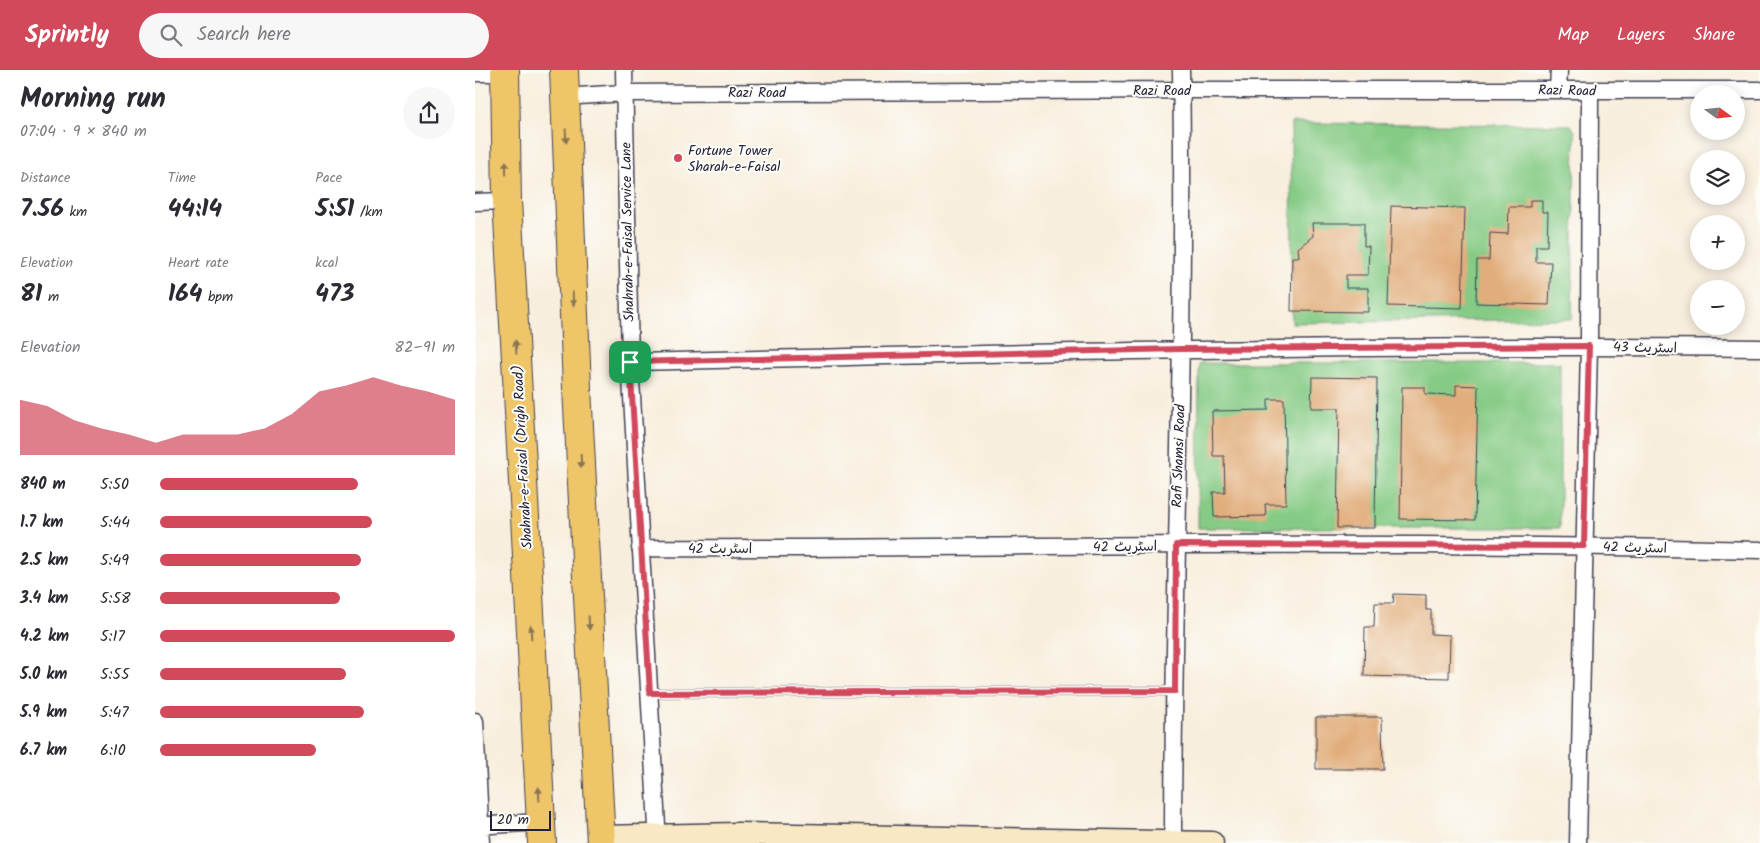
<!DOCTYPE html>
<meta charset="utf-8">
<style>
:root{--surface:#fff;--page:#f7f7f7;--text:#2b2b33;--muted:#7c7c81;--accent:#d1495b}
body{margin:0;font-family:Kalam,"Playpen Sans Arabic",sans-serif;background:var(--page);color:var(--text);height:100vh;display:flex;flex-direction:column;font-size:19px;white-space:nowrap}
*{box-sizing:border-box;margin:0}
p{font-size:16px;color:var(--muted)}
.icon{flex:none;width:28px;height:28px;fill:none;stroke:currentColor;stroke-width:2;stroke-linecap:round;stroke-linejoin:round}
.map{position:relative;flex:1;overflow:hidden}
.panel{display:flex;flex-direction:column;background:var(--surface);width:475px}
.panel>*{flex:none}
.needle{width:32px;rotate:105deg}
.fabs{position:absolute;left:1215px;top:15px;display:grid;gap:10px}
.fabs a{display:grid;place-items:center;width:55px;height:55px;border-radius:50%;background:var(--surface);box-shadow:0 2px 12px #0003;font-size:25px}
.scale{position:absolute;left:15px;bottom:12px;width:61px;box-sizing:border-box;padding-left:5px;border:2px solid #22223b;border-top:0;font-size:14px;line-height:18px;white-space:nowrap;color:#22223b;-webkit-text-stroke:4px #fdfcf7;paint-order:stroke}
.pin{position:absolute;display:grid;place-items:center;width:42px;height:42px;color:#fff;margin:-21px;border-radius:10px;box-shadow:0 2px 8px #0006}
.round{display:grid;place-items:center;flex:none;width:52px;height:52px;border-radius:26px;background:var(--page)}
.summary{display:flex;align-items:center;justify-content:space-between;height:85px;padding:0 20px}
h1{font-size:28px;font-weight:700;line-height:38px}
.stats{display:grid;grid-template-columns:repeat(3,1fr);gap:8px;height:85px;padding:5px 20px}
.stats div{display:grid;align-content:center}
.stats b{font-size:25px;font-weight:700}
.stats small{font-size:14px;font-weight:400}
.stats p{font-size:14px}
.chart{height:140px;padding:10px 20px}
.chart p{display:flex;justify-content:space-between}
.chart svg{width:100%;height:90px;margin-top:5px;fill:var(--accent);opacity:.7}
ul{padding:0 20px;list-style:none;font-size:16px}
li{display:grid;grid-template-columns:80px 60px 1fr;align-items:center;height:38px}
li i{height:12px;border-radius:6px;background:var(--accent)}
header{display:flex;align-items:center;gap:30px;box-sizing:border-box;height:70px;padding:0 25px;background:var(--accent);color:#fff}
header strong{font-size:24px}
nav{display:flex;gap:28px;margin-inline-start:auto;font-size:18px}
.search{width:350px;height:45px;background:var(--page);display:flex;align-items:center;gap:12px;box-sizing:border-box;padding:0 18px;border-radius:28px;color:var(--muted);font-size:19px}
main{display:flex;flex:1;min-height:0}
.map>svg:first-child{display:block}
</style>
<header>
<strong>Sprintly</strong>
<div class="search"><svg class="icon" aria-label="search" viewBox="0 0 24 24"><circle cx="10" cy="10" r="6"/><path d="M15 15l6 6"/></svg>Search here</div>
<nav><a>Map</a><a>Layers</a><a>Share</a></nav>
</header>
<main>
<section class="panel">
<div class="summary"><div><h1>Morning run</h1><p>07:04 · 9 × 840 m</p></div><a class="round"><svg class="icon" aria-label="share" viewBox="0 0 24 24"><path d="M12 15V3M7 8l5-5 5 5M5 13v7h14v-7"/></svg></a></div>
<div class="stats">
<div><p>Distance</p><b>7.56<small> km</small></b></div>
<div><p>Time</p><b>44:14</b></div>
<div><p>Pace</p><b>5:51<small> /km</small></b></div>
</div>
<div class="stats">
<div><p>Elevation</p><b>81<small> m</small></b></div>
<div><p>Heart rate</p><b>164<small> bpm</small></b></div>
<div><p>kcal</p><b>473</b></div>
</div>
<div class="chart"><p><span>Elevation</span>82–91 m</p>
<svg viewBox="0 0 160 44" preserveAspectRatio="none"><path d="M0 44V17L10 20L20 27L30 31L40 34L50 38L60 34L70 34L80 34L90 31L100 24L110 13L120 10L130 6L140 10L150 13L160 17V44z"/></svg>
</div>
<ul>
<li><b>840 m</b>5:50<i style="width:67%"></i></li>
<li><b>1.7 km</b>5:44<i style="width:72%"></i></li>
<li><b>2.5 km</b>5:49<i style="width:68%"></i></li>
<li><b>3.4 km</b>5:58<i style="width:61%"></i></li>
<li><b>4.2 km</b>5:17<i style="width:100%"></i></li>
<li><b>5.0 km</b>5:55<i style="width:63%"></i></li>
<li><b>5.9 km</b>5:47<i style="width:69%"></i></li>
<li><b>6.7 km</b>6:10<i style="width:53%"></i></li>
</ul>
</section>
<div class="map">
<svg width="1285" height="773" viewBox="0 0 1285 773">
<rect width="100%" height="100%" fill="#fdfcf7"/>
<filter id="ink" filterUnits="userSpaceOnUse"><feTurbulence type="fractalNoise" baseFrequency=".02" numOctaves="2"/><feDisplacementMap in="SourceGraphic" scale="10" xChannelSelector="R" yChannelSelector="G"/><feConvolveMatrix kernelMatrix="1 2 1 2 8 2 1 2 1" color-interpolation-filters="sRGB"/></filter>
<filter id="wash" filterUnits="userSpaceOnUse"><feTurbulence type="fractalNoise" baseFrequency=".0096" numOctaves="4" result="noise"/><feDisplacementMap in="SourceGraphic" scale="20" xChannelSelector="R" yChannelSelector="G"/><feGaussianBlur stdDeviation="1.12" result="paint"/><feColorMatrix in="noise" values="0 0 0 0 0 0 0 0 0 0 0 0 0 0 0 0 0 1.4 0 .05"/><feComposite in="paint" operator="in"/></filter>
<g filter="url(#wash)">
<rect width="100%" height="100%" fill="#f8eedd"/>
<path fill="#85cb85" stroke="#547660" d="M 816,53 L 1096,55 L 1100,62 L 1097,249 L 817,253 Z
M 724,293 L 1085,293 L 1085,458 L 723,458 Z"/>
<g id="blocks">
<path fill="#e1ad7c" d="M 1055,130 L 1067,130 L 1067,142 L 1073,142 L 1072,176 L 1061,176 L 1061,192 L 1076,192 L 1074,235 L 1001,233 L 1002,190 L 1014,190 L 1015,163 L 1033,164 L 1034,137 L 1055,137 Z
M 916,136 L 990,138 L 987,238 L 913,236 Z
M 837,153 L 889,153 L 889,176 L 894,176 L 893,205 L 871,205 L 871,218 L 893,218 L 893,242 L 816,241 L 817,187 L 824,187 L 823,178 L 838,166 Z
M 837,307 L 902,308 L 900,458 L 862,458 L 864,338 L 836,338 Z
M 981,315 L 1003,316 L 1000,450 L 925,449 L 927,317 L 950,317 L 950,324 L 981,325 Z
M 793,329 L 809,329 L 811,434 L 790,434 L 791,446 L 739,447 L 738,422 L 750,422 L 749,386 L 738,386 L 737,341 L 793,340 Z
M 919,524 L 951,525 L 951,540 L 956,540 L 956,564 L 975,565 L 974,608 L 889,606 L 890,557 L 899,557 L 900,533 L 918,533 Z
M 841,647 L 907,647 L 908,699 L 841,699 Z"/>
</g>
</g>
<g filter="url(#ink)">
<use href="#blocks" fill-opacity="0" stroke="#424153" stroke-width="1"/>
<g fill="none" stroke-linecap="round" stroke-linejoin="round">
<defs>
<path id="lane" d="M 175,623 L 700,621"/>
<path id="street" d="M 149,0 L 155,292 L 183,773
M 0,3 L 30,3
M 1083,20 L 1084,0
M 89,27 L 149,23 L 706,20 L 1285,20
M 0,132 L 32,131
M 155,292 C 532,283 908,274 1285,278
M 165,478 C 344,479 522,476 700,475 C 895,474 1090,475 1285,480
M 0,651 L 6,773
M 0,756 L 66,752
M 698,773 C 698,515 711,258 706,0
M 1103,773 L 1114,276 L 1115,21"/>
<path id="secondary" d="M 126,767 L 263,764 L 737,773"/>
<path id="highway" d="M 30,0 L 32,131 L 50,447 L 67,773
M 89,0 L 102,318 L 126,773"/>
</defs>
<use href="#lane" stroke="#424153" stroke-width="10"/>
<use href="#street" stroke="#424153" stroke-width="19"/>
<use href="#secondary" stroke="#424153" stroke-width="25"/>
<use href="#highway" stroke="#424153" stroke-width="30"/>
<use href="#lane" stroke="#fff" stroke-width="8"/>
<use href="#street" stroke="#fff" stroke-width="16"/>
<use href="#secondary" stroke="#f8e8c3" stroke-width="22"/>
<use href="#highway" stroke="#eec569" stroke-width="28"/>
</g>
<defs><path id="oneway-solid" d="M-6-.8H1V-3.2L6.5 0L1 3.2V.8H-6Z" transform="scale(1.25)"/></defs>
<g fill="#887452">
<use href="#oneway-solid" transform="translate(91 66) rotate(87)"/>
<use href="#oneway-solid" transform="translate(31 98) rotate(-91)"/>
<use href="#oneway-solid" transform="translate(98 229) rotate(87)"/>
<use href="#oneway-solid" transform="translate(41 277) rotate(-93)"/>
<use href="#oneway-solid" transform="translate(106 391) rotate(87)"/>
<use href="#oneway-solid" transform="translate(114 553) rotate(87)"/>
<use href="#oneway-solid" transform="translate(56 562) rotate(-93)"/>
<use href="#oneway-solid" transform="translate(64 724) rotate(-93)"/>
</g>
</g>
<g fill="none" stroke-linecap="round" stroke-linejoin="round" filter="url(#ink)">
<defs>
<path id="route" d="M 1114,276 L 1109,476 L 701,475 L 700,621 L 175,623 L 155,292 L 706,279 Z"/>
</defs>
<use href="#route" stroke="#fff" stroke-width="10"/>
<use href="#route" stroke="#d1495b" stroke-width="6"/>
</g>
<circle fill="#d1495b" stroke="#fdfcf7" stroke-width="2" cx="203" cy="88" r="5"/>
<g text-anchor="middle" stroke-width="4" stroke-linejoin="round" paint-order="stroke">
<g font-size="14" fill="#22223b" stroke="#fdfcf7">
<text x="687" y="25">Razi Road</text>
<text transform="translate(1092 20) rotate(1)" y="5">Razi Road</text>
<text x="282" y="27">Razi Road</text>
<text transform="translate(152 162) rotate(-91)" y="5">Shahrah-e-Faisal Service Lane</text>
<text transform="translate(1170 277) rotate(1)" y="5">اسٹریٹ 43</text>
<text transform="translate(703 386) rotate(-88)" y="5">Rafi Shamsi Road</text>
<text transform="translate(47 387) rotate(-93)" y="5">Shahrah-e-Faisal (Drigh Road)</text>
<text transform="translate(650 476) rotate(-1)" y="5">اسٹریٹ 42</text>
<text transform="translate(1160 477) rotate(1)" y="5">اسٹریٹ 42</text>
<text x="245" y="483">اسٹریٹ 42</text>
</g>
<g font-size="14" fill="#22223b" stroke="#fdfcf7" text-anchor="start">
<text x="213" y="85">Fortune Tower<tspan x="213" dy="16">Sharah-e-Faisal</tspan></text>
</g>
</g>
</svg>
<div class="fabs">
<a><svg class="needle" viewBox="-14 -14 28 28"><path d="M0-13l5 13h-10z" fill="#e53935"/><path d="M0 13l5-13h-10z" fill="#7c7c81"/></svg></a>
<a><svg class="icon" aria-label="layers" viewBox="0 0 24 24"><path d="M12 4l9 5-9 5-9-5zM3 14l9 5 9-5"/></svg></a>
<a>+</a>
<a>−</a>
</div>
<div class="scale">20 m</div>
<div class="pin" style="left:155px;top:292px;background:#1e9e55"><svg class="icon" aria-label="arrive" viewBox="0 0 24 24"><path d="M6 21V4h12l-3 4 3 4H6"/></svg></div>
</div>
</main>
